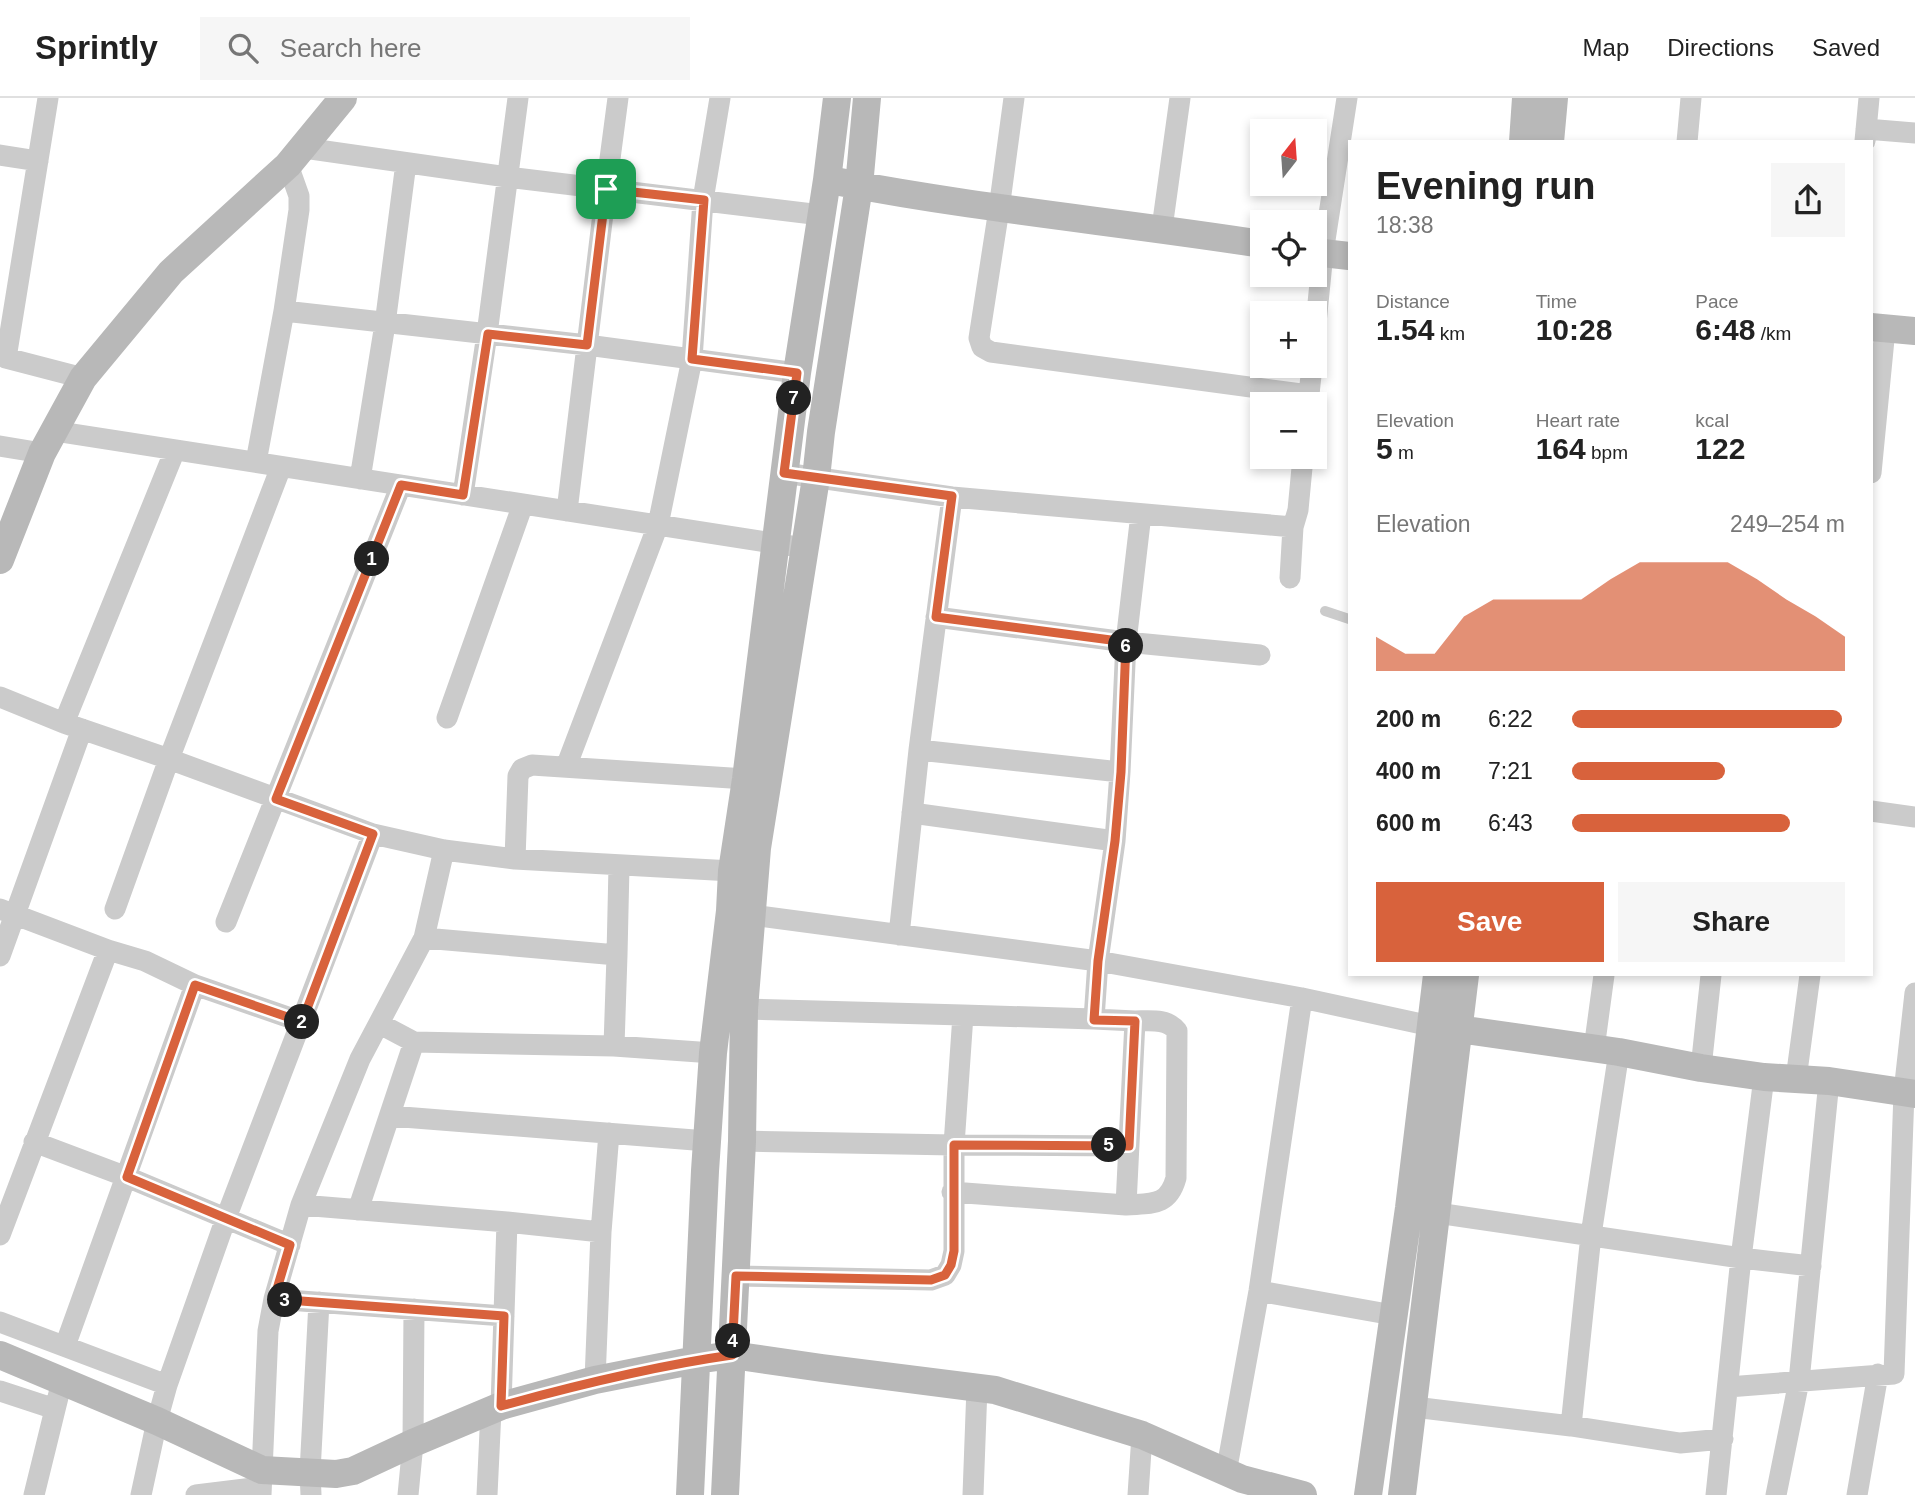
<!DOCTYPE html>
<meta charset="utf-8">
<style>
:root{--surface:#fff;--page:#f6f6f6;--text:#222;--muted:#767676;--line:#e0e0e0;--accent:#d8623c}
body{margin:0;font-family:Helvetica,sans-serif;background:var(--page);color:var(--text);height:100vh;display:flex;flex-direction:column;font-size:26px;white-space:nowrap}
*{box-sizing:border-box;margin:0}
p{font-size:23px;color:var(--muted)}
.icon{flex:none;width:38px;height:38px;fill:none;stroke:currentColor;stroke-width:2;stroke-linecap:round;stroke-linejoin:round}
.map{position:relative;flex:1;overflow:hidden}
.details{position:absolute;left:1348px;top:42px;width:525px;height:836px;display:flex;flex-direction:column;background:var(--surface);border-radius:0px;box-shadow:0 4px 10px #0003}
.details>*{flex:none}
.needle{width:46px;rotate:17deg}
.controls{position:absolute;left:1250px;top:21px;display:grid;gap:14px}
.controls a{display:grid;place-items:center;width:77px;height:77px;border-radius:0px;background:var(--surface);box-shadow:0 4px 10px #0003;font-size:35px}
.pin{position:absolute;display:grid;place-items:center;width:60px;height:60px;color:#fff;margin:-30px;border-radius:14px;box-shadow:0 4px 10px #0006}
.km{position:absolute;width:35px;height:35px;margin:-18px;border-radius:50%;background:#222;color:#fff;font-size:19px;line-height:35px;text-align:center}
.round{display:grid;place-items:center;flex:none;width:74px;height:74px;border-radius:0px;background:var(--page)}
.overview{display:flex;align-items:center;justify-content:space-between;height:119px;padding:0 28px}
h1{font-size:38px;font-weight:800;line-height:52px}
.stats{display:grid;grid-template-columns:repeat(3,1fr);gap:10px;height:119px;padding:7px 28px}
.stats div{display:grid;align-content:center}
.stats b{font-size:30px;font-weight:800}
.stats small{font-size:19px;font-weight:400}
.stats p{font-size:19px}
.chart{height:196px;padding:14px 28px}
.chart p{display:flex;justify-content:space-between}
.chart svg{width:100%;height:126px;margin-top:7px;fill:var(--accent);opacity:.7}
.cta{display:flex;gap:14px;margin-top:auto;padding:14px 28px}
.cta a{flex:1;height:80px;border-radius:0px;background:var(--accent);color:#fff;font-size:28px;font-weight:800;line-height:80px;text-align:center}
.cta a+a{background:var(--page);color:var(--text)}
ul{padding:0 28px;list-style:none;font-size:23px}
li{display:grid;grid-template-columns:112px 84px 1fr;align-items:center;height:52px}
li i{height:18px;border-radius:9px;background:var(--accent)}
header{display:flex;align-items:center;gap:42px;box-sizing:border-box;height:98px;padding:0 35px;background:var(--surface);border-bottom:2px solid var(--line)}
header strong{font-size:33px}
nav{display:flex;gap:38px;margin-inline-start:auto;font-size:24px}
.search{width:490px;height:63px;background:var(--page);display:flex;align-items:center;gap:18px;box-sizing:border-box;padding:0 24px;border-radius:0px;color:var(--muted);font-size:26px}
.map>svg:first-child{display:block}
</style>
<header>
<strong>Sprintly</strong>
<div class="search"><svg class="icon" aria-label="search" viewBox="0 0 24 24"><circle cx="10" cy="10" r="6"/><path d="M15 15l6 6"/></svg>Search here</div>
<nav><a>Map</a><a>Directions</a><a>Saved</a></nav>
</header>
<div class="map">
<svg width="1915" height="1397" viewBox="0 0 1915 1397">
<rect width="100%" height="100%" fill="#fff"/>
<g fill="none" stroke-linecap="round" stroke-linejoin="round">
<path stroke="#cbcbcb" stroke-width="10" d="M 1325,513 L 1349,521"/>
<path stroke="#cbcbcb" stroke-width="21" d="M 48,0 L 6,260 L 83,280
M 1014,0 L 999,111 L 979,240 L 982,249 L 991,254 L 1309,297
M 1866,31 L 1915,35
M 1865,43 L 1869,0
M 1687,44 L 1691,0
M 304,50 L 507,79 L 821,117
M 0,57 L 38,63
M 288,67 L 299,98 L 299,112 L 284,213 L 587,247 L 797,275
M 1162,130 L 1180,0
M 1314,245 L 1323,155 L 1347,0
M 1308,306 L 1312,268
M 54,333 L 805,450
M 0,348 L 42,355
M 256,364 L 284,213
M 784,375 L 952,399 L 1293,429 L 1298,412 L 1303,359
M 1871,375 L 1885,231
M 360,381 L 385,226 L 406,65
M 463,397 L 487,236 L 518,0
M 567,413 L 606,91 L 618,0
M 1290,480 L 1293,429
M 936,519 L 1126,544 L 1260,557
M 0,599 L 64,625 L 169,661 L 373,736 L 226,1120 L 167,1287 L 157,1323 L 141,1397
M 447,620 L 523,406
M 64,625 L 175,352
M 919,652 L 1120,674
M 566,669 L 658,427 L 692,261 L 703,102 L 720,0
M 1871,713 L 1915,719
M 912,715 L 1115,743
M 373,736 L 444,752 L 515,761 L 732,773
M 444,752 L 424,840 L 617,857 L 619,768
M 515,761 L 518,678 L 522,671 L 532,667 L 746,681
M 0,811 L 108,852 L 145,863 L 195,887 L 302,924
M 115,811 L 169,661 L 281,369
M 752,817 L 1098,863 L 1115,743 L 1120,674 L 1126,544 L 1141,416
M 226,824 L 401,387
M 899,837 L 919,652 L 952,399
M 0,858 L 82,631
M 744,911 L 963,917
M 380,926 L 414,944 L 614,948 L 713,955
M 614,948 L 617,857
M 1594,951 L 1604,877
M 1701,970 L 1711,877
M 1764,979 L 1741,1160 L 1811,1168
M 1796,981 L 1810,877
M 390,1018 L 707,1043
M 742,1043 L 954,1047 L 1129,1048
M 34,1044 L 127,1079 L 290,1147
M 952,1094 L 1126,1107 L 1135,923 L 1094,921
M 301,1107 L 360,961 L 424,840
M 1126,1107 C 1151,1105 1168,1109 1176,1080 L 1177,933 C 1167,920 1149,923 1135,923
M 358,1112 L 414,944
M 1437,1115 L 1741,1160 L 1716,1397
M 601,1134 L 609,1035
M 0,1137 L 108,852
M 736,1178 L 931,1182 L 945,1177 L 951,1167 L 954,1153 L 954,1047 L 963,917 L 1094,921 L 1098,863 L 1302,900 L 1431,928 L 1446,930
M 1259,1193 L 1393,1217
M 274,1201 L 504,1218
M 0,1224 L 167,1287
M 65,1248 L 195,887
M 1728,1289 L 1894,1276 L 1904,994 L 1915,895
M 0,1293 L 55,1311
M 501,1308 L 507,1124
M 1414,1309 L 1571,1328 L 1680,1345 L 1723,1341
M 1571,1328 L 1591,1137 L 1619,954
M 1226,1375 L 1259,1193 L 1302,900
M 34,1397 L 62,1283
M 196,1397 L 261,1389
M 261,1397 L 268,1233 L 274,1201 L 301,1107 L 507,1124 L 601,1134 L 595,1282
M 311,1397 L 310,1374 L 319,1204
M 408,1397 L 413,1345 L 414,1211
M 487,1397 L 491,1312
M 973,1397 L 977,1289
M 1138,1397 L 1142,1337
M 1776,1397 L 1799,1283 L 1829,983
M 1857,1397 L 1878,1276"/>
<path stroke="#b8b8b8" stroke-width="28" d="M 1523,44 L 1526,0
M 1550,44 L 1554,0
M 840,84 C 980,111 1121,124 1262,146
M 1314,154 L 1349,158
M 1871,229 L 1915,233
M 0,462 L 42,355 L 83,280 L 171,174 L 288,67 L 343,0
M 1458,931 L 1619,954 L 1701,970 L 1764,979 L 1829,983 L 1915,996
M 0,1257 L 157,1323 L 262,1372 L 336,1376 L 353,1373 L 413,1345 L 501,1308 L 595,1282 L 696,1262 L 732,1257 L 822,1270 L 995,1292 L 1142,1337 L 1242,1381 L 1303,1397
M 690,1397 L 705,1073 L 713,955 L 730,813 L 732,773 L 746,681 L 797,275 L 827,82 L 837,0
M 725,1397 L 742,1043 L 744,911 L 757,750 L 816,380 L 821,334 L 859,88 L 867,0
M 1368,1397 L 1409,1110 L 1437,877
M 1402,1397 L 1465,877"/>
</g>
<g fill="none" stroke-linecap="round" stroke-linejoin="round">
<defs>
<path id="route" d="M 606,91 L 704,102 L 692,261 L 797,275 L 784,375 L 952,398 L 936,519 L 1126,544 L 1121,674 L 1115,743 L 1098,863 L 1094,922 L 1135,923 L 1129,1048 L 954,1047 L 954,1153 L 951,1167 L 945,1177 L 931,1182 L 736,1178 L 732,1257 C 654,1268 577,1287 501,1308 L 504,1218 L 274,1201 L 290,1147 L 127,1079 L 195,887 L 302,924 L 373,736 L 276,701 L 401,387 L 463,397 L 488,236 L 587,247 Z"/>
</defs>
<use href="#route" stroke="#fff" stroke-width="14"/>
<use href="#route" stroke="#d8623c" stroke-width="9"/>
</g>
</svg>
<div class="controls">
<a><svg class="needle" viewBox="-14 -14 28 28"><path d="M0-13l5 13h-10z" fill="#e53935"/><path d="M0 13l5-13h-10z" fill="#767676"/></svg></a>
<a><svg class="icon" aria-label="locate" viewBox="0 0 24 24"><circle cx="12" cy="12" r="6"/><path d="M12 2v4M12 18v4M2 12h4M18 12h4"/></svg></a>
<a>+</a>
<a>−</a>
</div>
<div class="pin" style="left:606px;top:91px;background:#1e9e55"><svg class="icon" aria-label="arrive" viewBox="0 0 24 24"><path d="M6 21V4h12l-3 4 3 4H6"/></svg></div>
<b class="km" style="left:372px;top:461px">1</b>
<b class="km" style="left:302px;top:924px">2</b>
<b class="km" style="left:285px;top:1202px">3</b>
<b class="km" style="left:733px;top:1243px">4</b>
<b class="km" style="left:1109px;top:1047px">5</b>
<b class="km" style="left:1126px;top:548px">6</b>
<b class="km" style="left:794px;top:300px">7</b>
<section class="details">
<div class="overview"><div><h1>Evening run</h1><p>18:38</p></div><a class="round"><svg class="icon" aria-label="share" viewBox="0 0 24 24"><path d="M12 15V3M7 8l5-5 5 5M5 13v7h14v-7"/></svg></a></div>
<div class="stats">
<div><p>Distance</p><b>1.54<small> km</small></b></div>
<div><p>Time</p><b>10:28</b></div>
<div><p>Pace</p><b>6:48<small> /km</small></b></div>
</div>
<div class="stats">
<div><p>Elevation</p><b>5<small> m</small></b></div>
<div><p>Heart rate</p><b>164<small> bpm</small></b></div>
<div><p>kcal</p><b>122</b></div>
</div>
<div class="chart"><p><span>Elevation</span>249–254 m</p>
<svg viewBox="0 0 160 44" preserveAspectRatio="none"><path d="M0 44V32L10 38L20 38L30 25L40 19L50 19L60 19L70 19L80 12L90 6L100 6L110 6L120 6L130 12L140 19L150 25L160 32V44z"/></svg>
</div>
<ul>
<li><b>200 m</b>6:22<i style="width:99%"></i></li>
<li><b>400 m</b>7:21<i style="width:56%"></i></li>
<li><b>600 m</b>6:43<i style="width:80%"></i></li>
</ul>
<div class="cta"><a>Save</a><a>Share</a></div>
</section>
</div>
